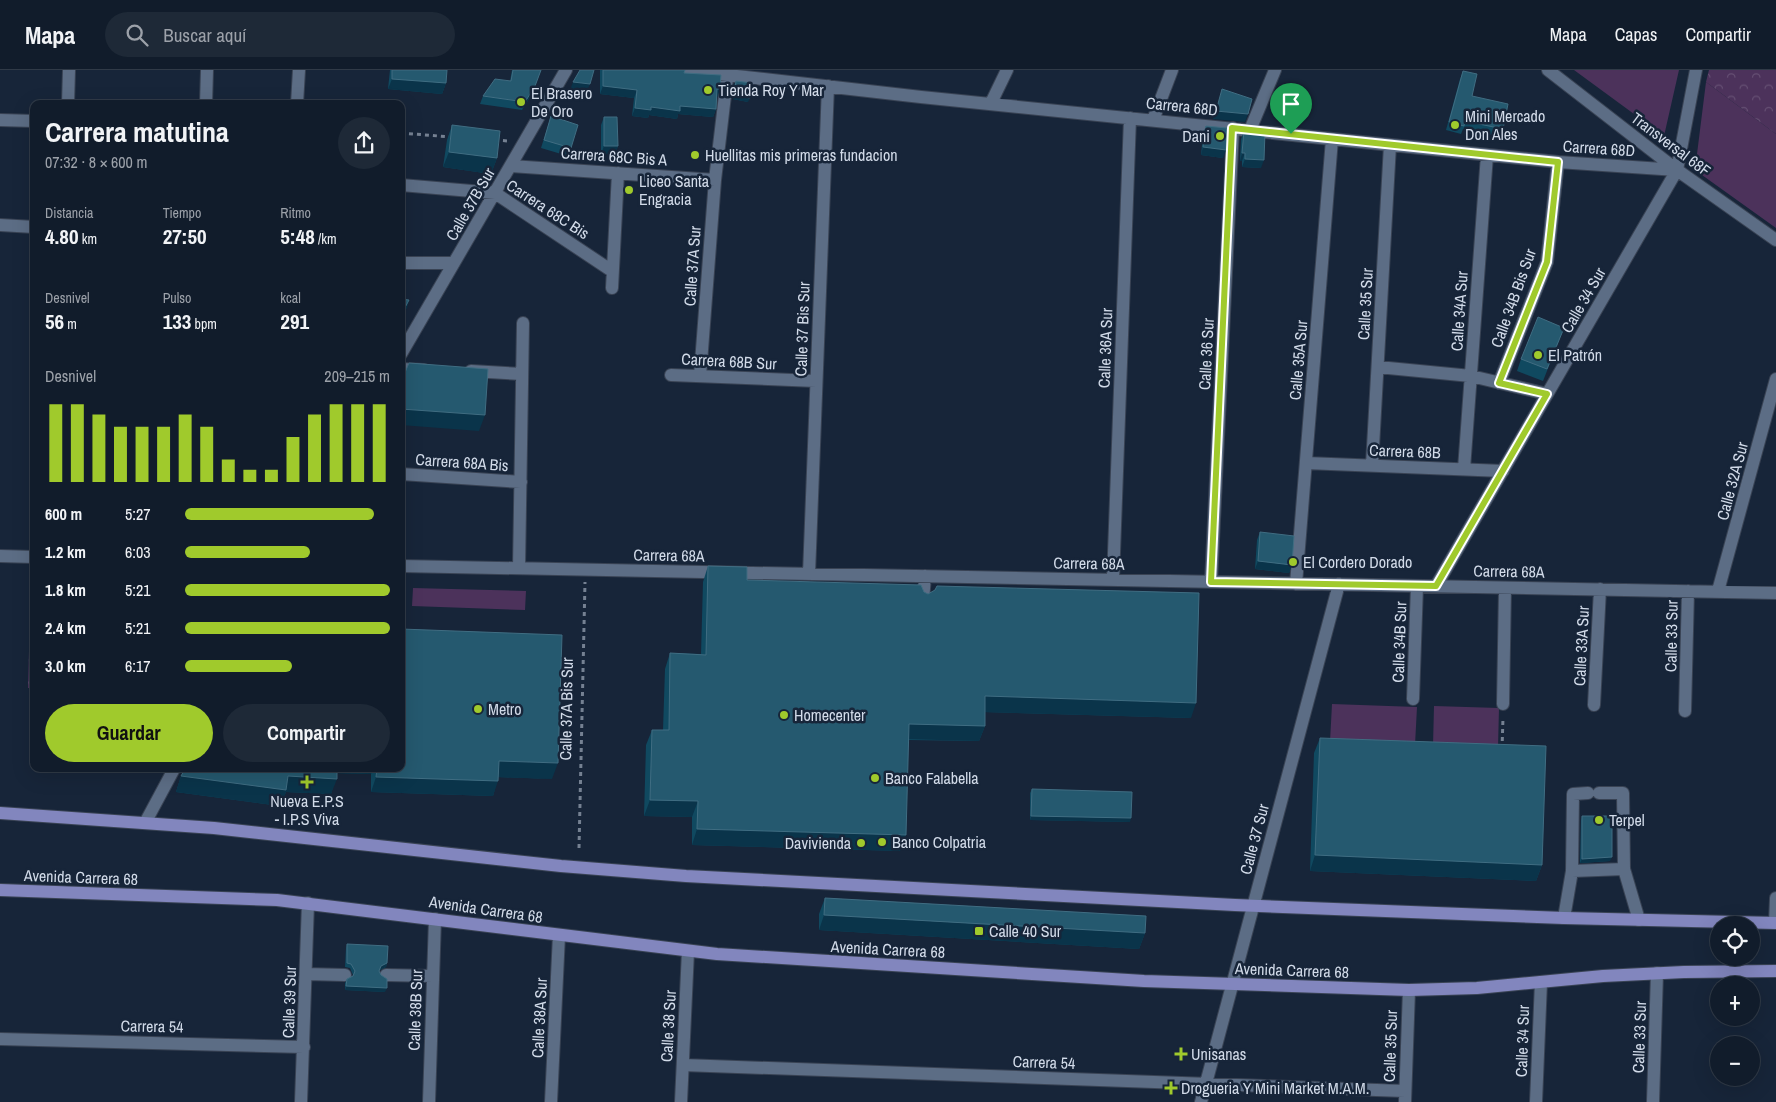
<!DOCTYPE html>
<html lang="es">
<meta charset="utf-8">
<style>
:root{--surface:#111c2b;--page:#1e2937;--text:#f1f3f6;--muted:#9ca1a9;--line:#303a47;--accent:#a0ca2c}
body{margin:0;font-family:"Archivo Narrow",sans-serif;background:var(--page);color:var(--text);height:100vh;display:flex;flex-direction:column;font-size:19px;white-space:nowrap}
*{box-sizing:border-box;margin:0}
p{font-size:16px;color:var(--muted)}
.icon{flex:none;width:28px;height:28px;fill:none;stroke:currentColor;stroke-width:2;stroke-linecap:round;stroke-linejoin:round}
.map{position:relative;flex:1;overflow:hidden}
.drawer{position:absolute;left:30px;top:30px;width:375px;height:672px;display:flex;flex-direction:column;background:var(--surface);border-radius:10px;box-shadow:0 5px 20px #0002,0 0 0 1px var(--line)}
.drawer>*{flex:none}
.fabs{position:absolute;left:1710px;top:846px;display:grid;gap:10px}
.fabs a{display:grid;place-items:center;width:50px;height:50px;border-radius:50%;background:var(--surface);box-shadow:0 5px 20px #0002,0 0 0 1px var(--line);font-size:25px}
.pin{position:absolute;display:grid;place-items:center;width:42px;height:42px;color:#fff;margin:-51px -21px;border-radius:50% 50% 50% 0;rotate:-45deg;box-shadow:0 0 5px #0007}
.pin .icon{rotate:45deg}
.round{display:grid;place-items:center;flex:none;width:52px;height:52px;border-radius:26px;background:var(--page)}
.overview{display:flex;align-items:center;justify-content:space-between;height:85px;padding:0 15px}
h1{font-size:28px;font-weight:800;line-height:38px}
.stats{display:grid;grid-template-columns:repeat(3,1fr);gap:8px;height:85px;padding:5px 15px}
.stats div{display:grid;align-content:center}
.stats b{font-size:21px;font-weight:800}
.stats small{font-size:14px;font-weight:400}
.stats p{font-size:14px}
.chart{height:140px;padding:10px 15px}
.chart p{display:flex;justify-content:space-between}
.chart svg{width:100%;height:90px;margin-top:5px;stroke:var(--accent);stroke-width:6}
.primary-button{display:flex;gap:10px;margin-top:auto;padding:10px 15px}
.primary-button a{flex:1;height:58px;border-radius:30px;background:var(--accent);color:#111;font-size:20px;font-weight:800;line-height:58px;text-align:center}
.primary-button a+a{background:var(--page);color:var(--text)}
ul{padding:0 15px;list-style:none;font-size:16px}
li{display:grid;grid-template-columns:80px 60px 1fr;align-items:center;height:38px}
li i{height:12px;border-radius:6px;background:var(--accent)}
header{display:flex;align-items:center;gap:30px;box-sizing:border-box;height:70px;padding:0 25px;background:var(--surface);border-bottom:1px solid var(--line)}
header strong{font-size:24px}
nav{display:flex;gap:28px;margin-inline-start:auto;font-size:18px}
.search{width:350px;height:45px;background:var(--page);display:flex;align-items:center;gap:12px;box-sizing:border-box;padding:0 18px;border-radius:28px;color:var(--muted);font-size:19px}
.map>svg:first-child{display:block}
</style>
<header>
<strong>Mapa</strong>
<div class="search"><svg class="icon" aria-label="search" viewBox="0 0 24 24"><circle cx="10" cy="10" r="6"/><path d="M15 15l6 6"/></svg>Buscar aquí</div>
<nav><a>Mapa</a><a>Capas</a><a>Compartir</a></nav>
</header>
<div class="map">
<svg width="1776" height="1032" viewBox="0 0 1776 1032">
<defs>
<pattern id="park-crowns" width="20" height="18" patternUnits="userSpaceOnUse" patternTransform="scale(1.25)"><rect width="20" height="18" fill="#4c325b"/><path d="M2 6a3 3 0 1 1 6 0M12 15a3 3 0 1 1 6 0" fill="none" stroke="#654f73"/></pattern>
</defs>
<rect width="100%" height="100%" fill="#172539"/>
<path fill="#4c325b" d="M 1574,0 L 1679,0 L 1664,66 Z
M 1706,12 L 1776,64 L 1776,158 L 1695,100 Z
M 413,518 L 526,521 L 525,540 L 412,536 Z
M 1332,634 L 1417,637 L 1415,675 L 1330,672 Z
M 1434,636 L 1499,638 L 1498,678 L 1433,676 Z"/>
<path fill="url(#park-crowns)" d="M 1709,0 L 1776,0 L 1776,64 L 1706,12 Z
M 30,544 L 34,544 L 34,618 L 28,618 Z"/>
<g fill="none" stroke-linecap="round" stroke-linejoin="round">
<defs>
<path id="minor" d="M 684,0 L 921,27 L 1558,92 L 1677,100
M 1548,0 L 1677,100 L 1776,170
M 991,33 L 1007,0
M 68,34 L 69,0
M 206,34 L 207,0
M 297,34 L 299,0
M 0,50 L 34,51
M 1153,50 L 1172,0
M 1250,60 L 1275,0
M 511,96 L 715,110
M 401,115 L 495,123 L 612,201
M 0,155 L 34,157
M 401,193 L 454,193
M 612,218 L 618,103
M 401,284 L 566,0
M 1378,297 L 1471,306 L 1547,324
M 401,299 L 424,300
M 471,301 L 522,304
M 671,305 L 816,311
M 700,306 L 715,110 L 728,0
M 1499,313 L 1547,192 L 1558,92
M 1306,393 L 1503,401
M 1372,395 L 1390,75
M 1464,399 L 1487,85
M 401,404 L 521,412
M 0,486 L 34,487
M 401,496 L 1776,523
M 519,498 L 523,253
M 809,504 L 828,16
M 1113,510 L 1130,48
M 1211,512 L 1233,58
M 1296,514 L 1332,69
M 1436,516 L 1677,100 L 1696,0
M 1718,521 L 1776,309
M 923,531 L 925,506
M 1413,629 L 1417,516
M 1503,634 L 1505,518
M 1594,635 L 1600,519
M 1685,641 L 1688,521
M 1599,723 L 1623,723 L 1624,799 L 1639,850
M 145,753 L 174,699
M 1572,801 L 1624,799
M 1564,848 L 1572,801 L 1573,724 L 1588,723
M 1775,853 L 1776,828
M 306,904 L 345,905
M 386,905 L 433,906
M 0,969 L 304,977
M 683,995 L 1405,1021
M 301,1032 L 308,833
M 429,1032 L 435,849
M 551,1032 L 559,865
M 681,1032 L 688,881
M 1201,1032 L 1339,514
M 1405,1032 L 1409,920
M 1536,1032 L 1541,912
M 1653,1032 L 1657,903"/>
<path id="major" d="M 0,743 L 214,758 L 561,796 L 686,806 L 1235,835 L 1564,848 L 1776,853
M 0,820 L 277,830 L 717,884 L 1144,911 L 1409,920 L 1477,918 L 1603,906 L 1684,902 L 1776,901"/>
</defs>
<use href="#minor" stroke="#394354" stroke-width="14"/>
<use href="#major" stroke="#394354" stroke-width="14"/>
<path stroke="#758192" stroke-width="3" stroke-dasharray="4 4" stroke-linecap="butt" d="M 401,63 L 451,67
M 495,70 L 508,71
M 1502,679 L 1503,648
M 579,778 L 585,512"/>
<use href="#minor" stroke="#5c6d85" stroke-width="12"/>
<use href="#major" stroke="#8286be" stroke-width="12"/>
</g>
<path fill="#104960" d="M 390,0 L 447,0 L 446,13 L 442,24 L 388,19 Z
M 512,0 L 541,0 L 532,24 L 522,40 L 480,34 L 483,26 L 510,11 Z
M 600,0 L 685,0 L 684,3 L 720,19 L 717,27 L 716,39 L 713,47 L 678,44 L 677,49 L 649,45 L 648,48 L 632,46 L 634,28 L 600,24 Z
M 1463,1 L 1472,26 L 1503,59 L 1501,67 L 1463,59 L 1461,64 L 1446,60 L 1460,9 Z
M 736,11 L 748,32 L 733,29 L 734,15 Z
M 551,46 L 571,78 L 568,86 L 541,78 Z
M 604,47 L 618,76 L 615,84 L 601,84 L 601,55 Z
M 452,55 L 497,88 L 491,104 L 443,97 L 447,70 Z
M 1206,56 L 1223,88 L 1201,85 L 1203,64 Z
M 1244,61 L 1261,98 L 1242,97 L 1242,91 L 1240,91 L 1241,69 Z
M 1564,258 L 1543,311 L 1517,301 L 1521,289 Z
M 1260,462 L 1292,495 L 1289,503 L 1255,499 L 1257,470 Z
M 708,496 L 747,510 L 924,522 L 1191,648 L 985,642 L 985,656 L 979,671 L 908,670 L 900,781 L 692,775 L 692,747 L 644,746 L 646,675 L 652,660 L 663,660 L 665,599 L 670,583 L 701,584 L 703,512 Z
M 1320,668 L 1542,795 L 1536,811 L 1310,801 L 1314,683 Z
M 185,699 L 401,699 L 552,709 L 498,707 L 493,726 L 371,722 L 371,704 L 337,703 L 331,724 L 286,722 L 280,736 L 176,722 L 181,706 Z
M 1032,719 L 1130,752 L 1030,750 L 1030,723 Z
M 1582,746 L 1610,791 L 1580,793 L 1581,750 Z
M 825,828 L 1145,863 L 1139,879 L 819,860 L 819,844 Z
M 347,874 L 387,893 L 386,897 L 380,900 L 379,901 L 385,922 L 345,920 L 345,913 L 347,909 L 353,906 L 353,905 L 350,898 L 345,897 L 346,878 Z"/>
<path fill="#0a344a" d="M 541,0 L 532,24 L 522,40 L 525,32 Z
M 392,9 L 446,13 L 442,24 L 388,19 Z
M 573,12 L 590,14 L 587,22 L 570,20 Z
M 603,16 L 637,20 L 634,28 L 600,24 Z
M 717,19 L 720,19 L 717,27 Z
M 734,25 L 750,28 L 748,32 L 733,29 Z
M 680,36 L 716,39 L 713,47 L 678,44 L 677,49 L 649,45 L 648,48 L 632,46 L 635,38 L 651,37 Z
M 1216,41 L 1248,44 L 1245,52 L 1213,49 Z
M 604,76 L 618,76 L 615,84 L 601,84 Z
M 1203,77 L 1226,80 L 1223,88 L 1201,85 Z
M 449,82 L 497,88 L 491,104 L 443,97 Z
M 1242,83 L 1245,83 L 1242,91 L 1240,91 Z
M 1245,89 L 1264,90 L 1261,98 L 1242,97 Z
M 409,230 L 407,238 L 401,248 L 401,245 Z
M 401,339 L 485,345 L 479,361 L 401,355 Z
M 1258,491 L 1292,495 L 1289,503 L 1255,499 Z
M 985,626 L 1196,633 L 1191,648 L 979,642 Z
M 909,654 L 985,656 L 979,671 L 903,669 Z
M 499,691 L 558,693 L 552,709 L 493,707 Z
M 334,699 L 373,699 L 371,704 L 332,703 Z
M 181,706 L 288,706 L 337,709 L 331,724 L 286,722 L 280,736 L 176,722 Z
M 376,707 L 498,711 L 493,726 L 371,722 Z
M 650,730 L 698,731 L 692,747 L 644,746 Z
M 1031,746 L 1131,748 L 1130,752 L 1030,750 Z
M 697,759 L 906,765 L 900,781 L 692,775 Z
M 1315,785 L 1542,795 L 1536,811 L 1310,801 Z
M 1612,787 L 1610,791 L 1580,793 L 1582,789 Z
M 824,845 L 1145,863 L 1139,879 L 819,860 Z
M 387,893 L 386,897 L 379,900 L 381,896 Z
M 346,916 L 387,918 L 385,922 L 345,920 Z"/>
<path fill="#25596f" stroke="#406d82" d="M 392,0 L 447,0 L 446,13 L 392,9 Z
M 513,0 L 541,0 L 535,16 L 525,32 L 483,26 L 495,9 L 511,11 Z
M 580,0 L 594,0 L 590,14 L 573,12 Z
M 603,0 L 685,0 L 684,3 L 721,5 L 720,19 L 717,19 L 716,39 L 680,36 L 680,41 L 651,37 L 651,40 L 635,38 L 637,20 L 603,16 Z
M 1463,1 L 1477,4 L 1472,26 L 1508,34 L 1503,59 L 1465,51 L 1464,56 L 1449,52 Z
M 736,11 L 752,13 L 750,28 L 734,25 Z
M 1222,19 L 1252,29 L 1248,44 L 1216,41 Z
M 551,46 L 578,55 L 571,78 L 544,70 Z
M 604,47 L 617,47 L 618,76 L 604,76 Z
M 452,55 L 500,61 L 497,88 L 449,82 Z
M 1206,56 L 1227,58 L 1226,80 L 1203,77 Z
M 1244,61 L 1265,62 L 1264,90 L 1245,89 L 1245,83 L 1242,83 Z
M 401,229 L 409,230 L 401,245 Z
M 1538,247 L 1564,258 L 1547,299 L 1521,289 Z
M 409,293 L 488,299 L 485,345 L 401,339 L 401,312 Z
M 1260,462 L 1294,466 L 1292,495 L 1258,491 Z
M 708,496 L 747,497 L 747,510 L 921,515 L 924,522 L 928,524 L 935,520 L 937,516 L 1199,523 L 1196,633 L 985,626 L 985,656 L 909,654 L 906,765 L 697,759 L 698,731 L 650,730 L 652,660 L 669,660 L 670,583 L 706,585 Z
M 401,559 L 562,565 L 558,693 L 499,691 L 498,711 L 376,707 L 377,699 L 401,699 Z
M 1320,668 L 1546,676 L 1542,795 L 1315,785 Z
M 185,699 L 337,699 L 337,709 L 288,706 L 286,720 L 181,706 Z
M 1032,719 L 1132,722 L 1131,748 L 1031,746 Z
M 1582,746 L 1612,746 L 1612,787 L 1582,789 Z
M 825,828 L 1146,846 L 1145,863 L 824,845 Z
M 347,874 L 388,876 L 387,893 L 381,896 L 379,901 L 381,905 L 387,909 L 387,918 L 346,916 L 347,909 L 353,906 L 355,901 L 351,894 L 347,893 Z"/>
<g fill="none" stroke-linecap="round" stroke-linejoin="round">
<defs>
<path id="route" d="M 1232,58 L 1558,92 L 1547,192 L 1499,313 L 1547,324 L 1436,516 L 1211,512 Z"/>
</defs>
<use href="#route" stroke="#fff" stroke-width="10"/>
<use href="#route" stroke="#a0ca2c" stroke-width="6"/>
</g>
<g fill="#a0ca2c" stroke="#172539" stroke-width="2">
<circle cx="708" cy="20" r="5"/>
<circle cx="521" cy="32" r="5"/>
<circle cx="1455" cy="55" r="5"/>
<circle cx="1220" cy="66" r="5"/>
<circle cx="695" cy="85" r="5"/>
<circle cx="629" cy="120" r="5"/>
<circle cx="1538" cy="285" r="5"/>
<circle cx="1293" cy="492" r="5"/>
<circle cx="478" cy="639" r="5"/>
<circle cx="784" cy="645" r="5"/>
<circle cx="875" cy="708" r="5"/>
<path d="M304.5 704.5h5v5h5v5h-5v5h-5v-5h-5v-5h5z"/>
<circle cx="1599" cy="750" r="5"/>
<circle cx="882" cy="772" r="5"/>
<circle cx="861" cy="773" r="5"/>
<rect x="974" y="856" width="10" height="10" rx="2.5"/>
<path d="M1178.5 976.5h5v5h5v5h-5v5h-5v-5h-5v-5h5z"/>
<path d="M1168.5 1010.5h5v5h5v5h-5v5h-5v-5h-5v-5h5z"/>
</g>
<g text-anchor="middle" stroke-width="5" stroke-linejoin="round" paint-order="stroke">
<g font-size="16" fill="#d2dbe9" stroke="#172539" text-anchor="start">
<text x="718" y="26">Tienda Roy Y Mar</text>
<text x="531" y="29">El Brasero<tspan x="531" dy="18">De Oro</tspan></text>
<text x="1465" y="52">Mini Mercado<tspan x="1465" dy="18">Don Ales</tspan></text>
<text x="1210" y="72" text-anchor="end">Dani</text>
<text x="705" y="91">Huellitas mis primeras fundacion</text>
<text x="639" y="117">Liceo Santa<tspan x="639" dy="18">Engracia</tspan></text>
<text x="1548" y="291">El Patrón</text>
<text x="1303" y="498">El Cordero Dorado</text>
<text x="488" y="645">Metro</text>
<text x="794" y="651">Homecenter</text>
<text x="885" y="714">Banco Falabella</text>
<text x="307" y="737" text-anchor="middle">Nueva E.P.S<tspan x="307" dy="18">- I.P.S Viva</tspan></text>
<text x="1609" y="756">Terpel</text>
<text x="892" y="778">Banco Colpatria</text>
<text x="851" y="779" text-anchor="end">Davivienda</text>
<text x="989" y="867">Calle 40 Sur</text>
<text x="1191" y="990">Unisanas</text>
<text x="1181" y="1024">Drogueria Y Mini Market M.A.M.</text>
</g>
<g font-size="16" fill="#d2dbe9" stroke="#172539">
<text transform="translate(1182 36) rotate(6)" y="6">Carrera 68D</text>
<text transform="translate(1671 74) rotate(37)" y="6">Transversal 68F</text>
<text transform="translate(1599 78) rotate(4)" y="6">Carrera 68D</text>
<text transform="translate(614 86) rotate(4)" y="6">Carrera 68C Bis A</text>
<text transform="translate(470 134) rotate(-60)" y="6">Calle 37B Sur</text>
<text transform="translate(548 139) rotate(33)" y="6">Carrera 68C Bis</text>
<text transform="translate(692 196) rotate(-86)" y="6">Calle 37A Sur</text>
<text transform="translate(1513 228) rotate(-70)" y="6">Calle 34B Bis Sur</text>
<text transform="translate(1583 230) rotate(-60)" y="6">Calle 34 Sur</text>
<text transform="translate(1365 234) rotate(-87)" y="6">Calle 35 Sur</text>
<text transform="translate(1459 241) rotate(-86)" y="6">Calle 34A Sur</text>
<text transform="translate(802 259) rotate(-88)" y="6">Calle 37 Bis Sur</text>
<text transform="translate(1105 278) rotate(-88)" y="6">Calle 36A Sur</text>
<text transform="translate(1206 284) rotate(-87)" y="6">Calle 36 Sur</text>
<text transform="translate(1298 290) rotate(-85)" y="6">Calle 35A Sur</text>
<text transform="translate(729 291) rotate(3)" y="6">Carrera 68B Sur</text>
<text transform="translate(1405 381) rotate(2)" y="6">Carrera 68B</text>
<text transform="translate(462 392) rotate(4)" y="6">Carrera 68A Bis</text>
<text transform="translate(1732 411) rotate(-75)" y="6">Calle 32A Sur</text>
<text transform="translate(669 485) rotate(1)" y="6">Carrera 68A</text>
<text transform="translate(1089 493) rotate(1)" y="6">Carrera 68A</text>
<text transform="translate(1509 501) rotate(1)" y="6">Carrera 68A</text>
<text transform="translate(1671 566) rotate(-89)" y="6">Calle 33 Sur</text>
<text transform="translate(1399 572) rotate(-88)" y="6">Calle 34B Sur</text>
<text transform="translate(1581 576) rotate(-87)" y="6">Calle 33A Sur</text>
<text transform="translate(566 639) rotate(-89)" y="6">Calle 37A Bis Sur</text>
<text transform="translate(1254 769) rotate(-75)" y="6">Calle 37 Sur</text>
<text transform="translate(81 807) rotate(2)" y="6">Avenida Carrera 68</text>
<text transform="translate(486 839) rotate(8)" y="6">Avenida Carrera 68</text>
<text transform="translate(888 879) rotate(3)" y="6">Avenida Carrera 68</text>
<text transform="translate(1292 900) rotate(2)" y="6">Avenida Carrera 68</text>
<text transform="translate(289 932) rotate(-88)" y="6">Calle 39 Sur</text>
<text transform="translate(415 940) rotate(-88)" y="6">Calle 38B Sur</text>
<text transform="translate(539 948) rotate(-87)" y="6">Calle 38A Sur</text>
<text transform="translate(152 956) rotate(1)" y="6">Carrera 54</text>
<text transform="translate(668 956) rotate(-87)" y="6">Calle 38 Sur</text>
<text transform="translate(1639 967) rotate(-88)" y="6">Calle 33 Sur</text>
<text transform="translate(1522 971) rotate(-88)" y="6">Calle 34 Sur</text>
<text transform="translate(1390 976) rotate(-88)" y="6">Calle 35 Sur</text>
<text transform="translate(1044 992) rotate(2)" y="6">Carrera 54</text>
</g>
</g>
</svg>
<div class="fabs">
<a><svg class="icon" aria-label="locate" viewBox="0 0 24 24"><circle cx="12" cy="12" r="6"/><path d="M12 2v4M12 18v4M2 12h4M18 12h4"/></svg></a>
<a>+</a>
<a>−</a>
</div>
<div class="pin" style="left:1291px;top:64px;background:#1e9e55"><svg class="icon" aria-label="arrive" viewBox="0 0 24 24"><path d="M6 21V4h12l-3 4 3 4H6"/></svg></div>
<section class="drawer">
<div class="overview"><div><h1>Carrera matutina</h1><p>07:32 · 8 × 600 m</p></div><a class="round"><svg class="icon" aria-label="share" viewBox="0 0 24 24"><path d="M12 15V3M7 8l5-5 5 5M5 13v7h14v-7"/></svg></a></div>
<div class="stats">
<div><p>Distancia</p><b>4.80<small> km</small></b></div>
<div><p>Tiempo</p><b>27:50</b></div>
<div><p>Ritmo</p><b>5:48<small> /km</small></b></div>
</div>
<div class="stats">
<div><p>Desnivel</p><b>56<small> m</small></b></div>
<div><p>Pulso</p><b>133<small> bpm</small></b></div>
<div><p>kcal</p><b>291</b></div>
</div>
<div class="chart"><p><span>Desnivel</span>209–215 m</p>
<svg viewBox="0 0 160 44" preserveAspectRatio="none"><path d="M5 44V6M15 44V6M25 44V11M35 44V17M45 44V17M55 44V17M65 44V11M75 44V17M85 44V33M95 44V38M105 44V38M115 44V22M125 44V11M135 44V6M145 44V6M155 44V6"/></svg>
</div>
<ul>
<li><b>600 m</b>5:27<i style="width:92%"></i></li>
<li><b>1.2 km</b>6:03<i style="width:61%"></i></li>
<li><b>1.8 km</b>5:21<i style="width:100%"></i></li>
<li><b>2.4 km</b>5:21<i style="width:100%"></i></li>
<li><b>3.0 km</b>6:17<i style="width:52%"></i></li>
</ul>
<div class="primary-button"><a>Guardar</a><a>Compartir</a></div>
</section>
</div>
